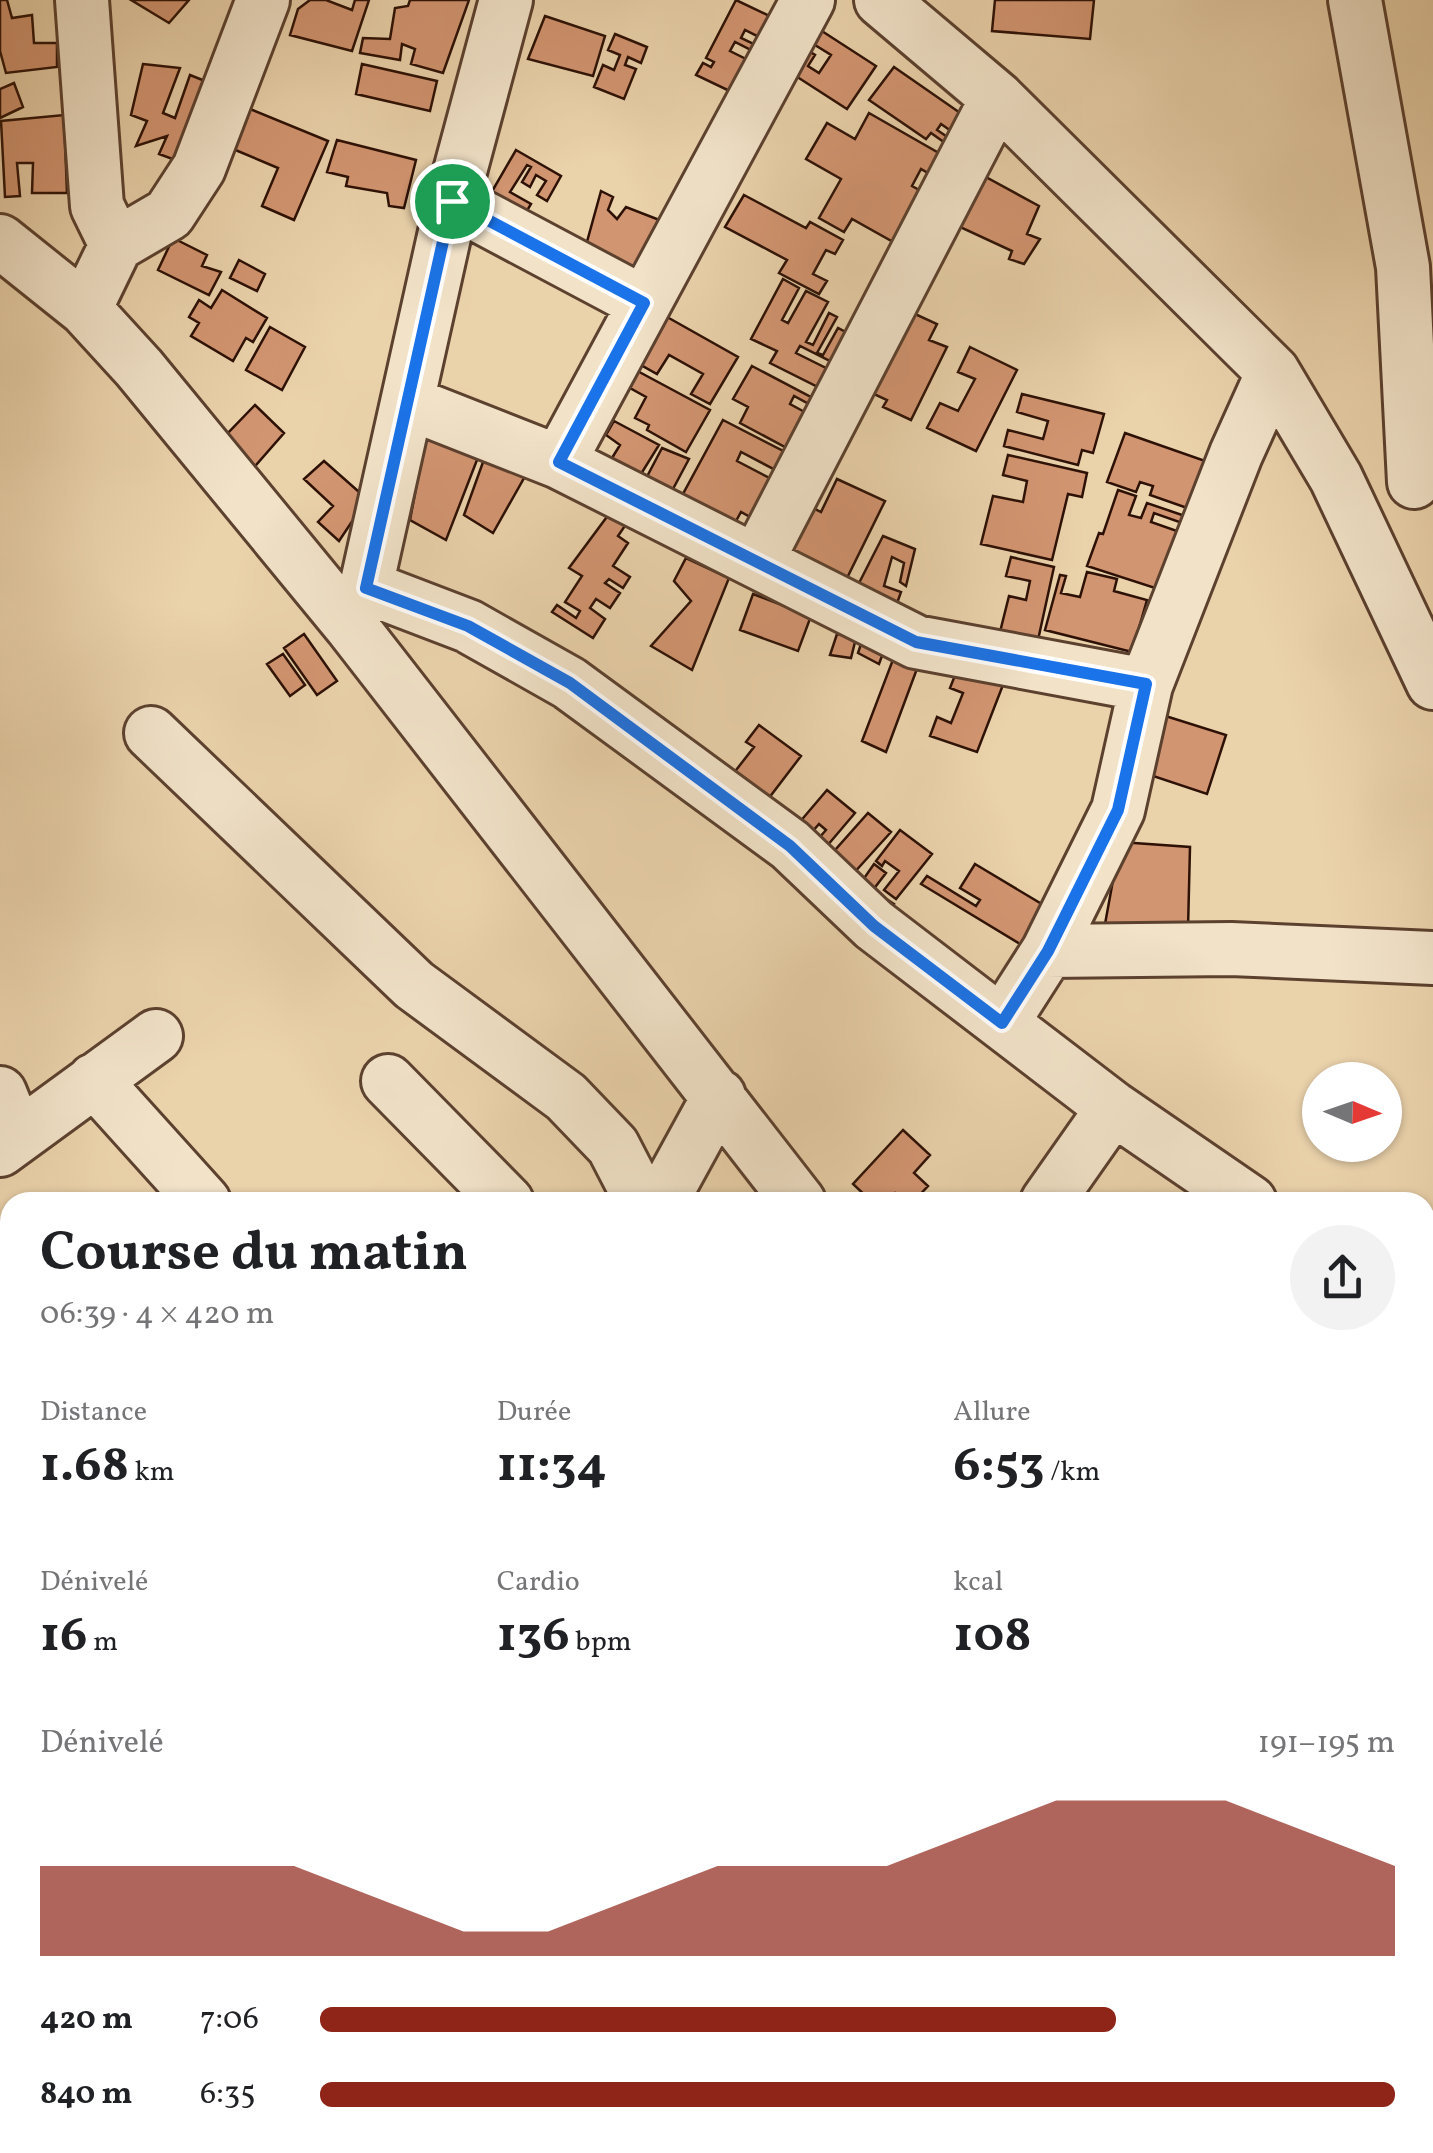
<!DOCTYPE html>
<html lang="fr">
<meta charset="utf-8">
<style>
:root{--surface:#fff;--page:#f2f2f2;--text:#202124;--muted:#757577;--accent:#8f2418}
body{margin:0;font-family:Vollkorn,serif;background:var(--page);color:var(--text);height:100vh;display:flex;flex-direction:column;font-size:38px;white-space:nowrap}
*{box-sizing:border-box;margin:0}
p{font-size:32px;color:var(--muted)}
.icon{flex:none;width:55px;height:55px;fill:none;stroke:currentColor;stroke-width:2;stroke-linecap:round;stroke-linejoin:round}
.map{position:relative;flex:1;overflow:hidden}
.sheet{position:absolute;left:0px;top:1192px;width:1435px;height:962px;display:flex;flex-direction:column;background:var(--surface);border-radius:30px 30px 0 0;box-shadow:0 2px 8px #0004}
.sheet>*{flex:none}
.needle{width:65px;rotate:92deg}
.fabs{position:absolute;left:1302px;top:1062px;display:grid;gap:20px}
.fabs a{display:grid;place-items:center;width:100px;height:100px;border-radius:50%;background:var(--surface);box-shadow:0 2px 8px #0004;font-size:50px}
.pin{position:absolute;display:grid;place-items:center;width:85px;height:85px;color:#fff;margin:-42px;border:5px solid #fff;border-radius:50%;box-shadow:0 2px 10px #0007}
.round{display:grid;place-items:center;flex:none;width:105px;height:105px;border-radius:52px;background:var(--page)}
.headline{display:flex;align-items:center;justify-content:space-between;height:170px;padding:0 40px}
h1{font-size:55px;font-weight:700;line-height:75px}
.stats{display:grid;grid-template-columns:repeat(3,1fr);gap:15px;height:170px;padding:10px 40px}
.stats div{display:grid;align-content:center}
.stats b{font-size:50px;font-weight:700}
.stats small{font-size:28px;font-weight:400}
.stats p{font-size:28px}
.chart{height:280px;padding:20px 40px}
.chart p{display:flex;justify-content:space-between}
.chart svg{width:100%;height:180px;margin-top:10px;fill:var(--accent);opacity:.7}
ul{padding:0 40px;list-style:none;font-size:32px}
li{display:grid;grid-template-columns:160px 120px 1fr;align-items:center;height:75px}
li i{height:25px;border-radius:12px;background:var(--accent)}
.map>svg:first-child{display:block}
</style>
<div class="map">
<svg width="1433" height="2153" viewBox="0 0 1433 2153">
<rect width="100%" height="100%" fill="#ead2ab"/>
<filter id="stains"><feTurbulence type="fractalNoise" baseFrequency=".002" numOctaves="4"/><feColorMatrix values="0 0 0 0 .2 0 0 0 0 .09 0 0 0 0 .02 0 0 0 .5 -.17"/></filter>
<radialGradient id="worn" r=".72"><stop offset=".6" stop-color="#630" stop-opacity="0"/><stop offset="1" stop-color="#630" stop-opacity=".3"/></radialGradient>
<path fill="#d29571" stroke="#2d1106" stroke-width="2.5" d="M 0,0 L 7,0 L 12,18 L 32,15 L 34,43 L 57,43 L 57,67 L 6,73 L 0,51 Z
M 131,0 L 189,0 L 169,23 Z
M 310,0 L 326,0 L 352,10 L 355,0 L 369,0 L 352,51 L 290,35 L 298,9 Z
M 410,0 L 469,0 L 443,73 L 411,64 L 415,49 L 402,44 L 400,60 L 360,53 L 363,38 L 390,39 L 395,8 L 408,6 Z
M 736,0 L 776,19 L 765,40 L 745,30 L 741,38 L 758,46 L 755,52 L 735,42 L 730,51 L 754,63 L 738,95 L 696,75 L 703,63 L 711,67 L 714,62 L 706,58 Z
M 995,0 L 1094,0 L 1090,39 L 992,31 Z
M 545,16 L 605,36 L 593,76 L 528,59 Z
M 811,24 L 876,66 L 847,109 L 788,71 L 794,42 L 815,55 L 808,66 L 819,73 L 831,55 L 802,37 Z
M 615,34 L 647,47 L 641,63 L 628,57 L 625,65 L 636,69 L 624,99 L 594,87 L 603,65 L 614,70 L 620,55 L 608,50 Z
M 143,64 L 180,68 L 163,113 L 175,118 L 190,75 L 210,83 L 183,163 L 159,154 L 167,136 L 136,146 L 147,121 L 131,115 Z
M 362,64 L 437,81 L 430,111 L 356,94 Z
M 894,67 L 966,117 L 954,133 L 941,124 L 937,130 L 952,140 L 948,145 L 931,133 L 926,139 L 869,100 Z
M 14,83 L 23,107 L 0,118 L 0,89 Z
M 250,109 L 328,141 L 294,220 L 262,206 L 278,168 L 233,149 Z
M 869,113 L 951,160 L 940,180 L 921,169 L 912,186 L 932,197 L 904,248 L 852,219 L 844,232 L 819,218 L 841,179 L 806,159 L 827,123 L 855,139 Z
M 64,115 L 67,193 L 32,193 L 33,163 L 17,163 L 20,196 L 5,197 L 1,121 Z
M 337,140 L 416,160 L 404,208 L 389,206 L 387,193 L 346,186 L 348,177 L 327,172 Z
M 516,150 L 561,176 L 547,201 L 537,195 L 546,181 L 536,175 L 530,187 L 522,182 L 531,167 L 527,165 L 510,192 L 531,204 L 522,219 L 487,200 Z
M 973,170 L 1039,206 L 1027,234 L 1040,239 L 1024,264 L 1009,259 L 1012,251 L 947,221 Z
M 601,191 L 613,197 L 608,210 L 617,219 L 626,207 L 662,221 L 635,284 L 585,249 Z
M 744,195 L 806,228 L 810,222 L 843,240 L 835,254 L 826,250 L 813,274 L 827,281 L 819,294 L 779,273 L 787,260 L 725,227 Z
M 173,238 L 207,255 L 202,266 L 221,272 L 209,295 L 158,270 Z
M 239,260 L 265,274 L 257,291 L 230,278 Z
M 783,279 L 799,288 L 782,320 L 788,323 L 806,291 L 828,302 L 806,342 L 813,345 L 829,313 L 837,317 L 817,353 L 823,355 L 838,328 L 853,336 L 838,365 L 800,346 L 796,353 L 838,374 L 828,392 L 770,363 L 777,351 L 751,339 Z
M 222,290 L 267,318 L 253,342 L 246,338 L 233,361 L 191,336 L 199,323 L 189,317 L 199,300 L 211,308 Z
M 902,308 L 937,324 L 929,340 L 947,347 L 911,420 L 883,407 L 887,400 L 863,389 Z
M 660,313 L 738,357 L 710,404 L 691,394 L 703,374 L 669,355 L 657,374 L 632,360 Z
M 270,327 L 305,347 L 282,390 L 246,370 Z
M 970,347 L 1017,370 L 976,451 L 927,428 L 940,403 L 958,411 L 975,379 L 958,372 Z
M 752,366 L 826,405 L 822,411 L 794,396 L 790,404 L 812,416 L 798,454 L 740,423 L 748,407 L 733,399 Z
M 630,367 L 710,410 L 686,452 L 647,430 L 649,425 L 635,418 L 646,397 L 621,383 Z
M 1022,394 L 1104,414 L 1093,453 L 1082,450 L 1078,465 L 1004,446 L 1008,430 L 1043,439 L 1048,421 L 1017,412 Z
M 255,405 L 284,433 L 249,473 L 227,434 Z
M 429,419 L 482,447 L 446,540 L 410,520 Z
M 723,420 L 795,457 L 785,475 L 741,452 L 737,461 L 781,484 L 739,537 L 750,517 L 741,512 L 730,532 L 677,505 Z
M 614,421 L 659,445 L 636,482 L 607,466 L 620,445 L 606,435 Z
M 1125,433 L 1208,462 L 1190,509 L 1150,495 L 1153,486 L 1140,482 L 1136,492 L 1107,482 Z
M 662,448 L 689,459 L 666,502 L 641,488 Z
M 487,451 L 528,471 L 493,533 L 464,515 Z
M 1008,455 L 1087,473 L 1082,497 L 1068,494 L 1052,560 L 981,544 L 993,496 L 1023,502 L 1027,481 L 1003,475 Z
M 324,461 L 367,499 L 339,541 L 318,522 L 333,506 L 304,479 Z
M 837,479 L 885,501 L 845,582 L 784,555 L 809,506 L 821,512 Z
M 1118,490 L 1136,496 L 1129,515 L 1141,518 L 1147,503 L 1185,516 L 1182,523 L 1154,513 L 1151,522 L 1177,531 L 1158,589 L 1087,566 L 1099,533 L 1103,534 Z
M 612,510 L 629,520 L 618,536 L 628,543 L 613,566 L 630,577 L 623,588 L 609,579 L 605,583 L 620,593 L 610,608 L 596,599 L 590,608 L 605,619 L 593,638 L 552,612 L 557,605 L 576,618 L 580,611 L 565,602 L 582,576 L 569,568 Z
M 883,536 L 915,549 L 906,586 L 900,582 L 904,563 L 892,557 L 884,586 L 901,592 L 895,609 L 856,589 Z
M 1011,557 L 1054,567 L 1038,640 L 1000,632 L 1009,596 L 1026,600 L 1030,581 L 1006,576 Z
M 686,558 L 729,578 L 692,670 L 651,646 L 691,601 L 674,581 Z
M 1087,572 L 1117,579 L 1114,591 L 1147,600 L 1132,652 L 1045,630 L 1060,575 L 1066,576 L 1061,593 L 1080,597 Z
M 753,594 L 811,616 L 798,651 L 740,630 Z
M 304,634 L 337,681 L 317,695 L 284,648 Z
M 837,634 L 856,638 L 851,658 L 830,655 Z
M 863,638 L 886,645 L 879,664 L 858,653 Z
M 897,649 L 921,658 L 886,752 L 862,741 Z
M 283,654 L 305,685 L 290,696 L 267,664 Z
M 963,655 L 1008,672 L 977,752 L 930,736 L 937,717 L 951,723 L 963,693 L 950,688 Z
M 1156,713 L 1226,735 L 1207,794 L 1138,771 Z
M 759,725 L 801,756 L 759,811 L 733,774 L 754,747 L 746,742 Z
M 827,790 L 855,813 L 815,860 L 806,853 L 826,830 L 819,824 L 799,847 L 787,837 Z
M 868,813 L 891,832 L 842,886 L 820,867 Z
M 900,830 L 932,854 L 896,899 L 884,890 L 899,871 L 885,861 L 882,866 L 876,861 Z
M 1120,842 L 1190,847 L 1188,929 L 1105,924 Z
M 874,864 L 886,873 L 873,890 L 894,904 L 881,923 L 853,894 Z
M 975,864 L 1050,909 L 1025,947 L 921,884 L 927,876 L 976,906 L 980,900 L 960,888 Z
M 903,1130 L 930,1155 L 914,1173 L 928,1186 L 913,1202 L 905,1202 L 895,1193 L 887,1202 L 872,1202 L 853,1184 Z
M 1433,1648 L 1433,1852 L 1425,1842 L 1425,1654 Z
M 1197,2145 L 1241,2145 L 1244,2153 L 1200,2153 Z
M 1297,2145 L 1339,2145 L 1342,2153 L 1300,2153 Z"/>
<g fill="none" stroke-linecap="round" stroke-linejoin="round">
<defs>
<path id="minor" d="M 82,0 L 97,206 L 116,245
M 881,0 L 997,98 L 1273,372 L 1336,478 L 1433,683
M 1355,0 L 1403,267 L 1414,482
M 452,201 L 644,303
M 0,241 L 85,309 L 139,368 L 351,626 L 799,1202
M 85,309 L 116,245 L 169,214 L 199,168 L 263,0
M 409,403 L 559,462 L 916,642 L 1146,685
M 559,462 L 808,0
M 757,561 L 997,98
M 366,587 L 468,626 L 569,683 L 790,845 L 874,925 L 1113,1108 L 1250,1202
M 353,619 L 366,587 L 452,201 L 506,0
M 151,733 L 414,985 L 566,1097 L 613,1146 L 642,1202
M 1048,951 L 1231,949 L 1433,958
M 1002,1023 L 1048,951 L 1118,810 L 1146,685 L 1236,454 L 1273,372
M 94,1080 L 204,1202
M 388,1081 L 507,1202
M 0,1093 L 17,1135
M 0,1150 L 156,1036
M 661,1202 L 719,1096
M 1047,1202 L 1113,1108
M 1425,1265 L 1433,1267
M 0,1331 L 10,1341
M 1425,1347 L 1433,1349
M 1425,1521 L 1433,1532
M 1425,1641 L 1433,1635
M 0,1877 L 10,1876
M 1425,1947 L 1433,1952
M 0,2110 L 10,2106
M 677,2145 L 699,2153
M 1408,2145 L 1410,2153
M 290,2153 L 292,2145
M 773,2153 L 776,2145"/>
</defs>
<use href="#minor" stroke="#5c412f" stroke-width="58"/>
<use href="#minor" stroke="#f1e2c8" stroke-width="52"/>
</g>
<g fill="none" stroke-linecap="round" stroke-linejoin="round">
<defs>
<path id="route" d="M 452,201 L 644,303 L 559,462 L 916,642 L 1146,684 L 1118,810 L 1048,951 L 1002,1023 L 874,926 L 790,846 L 570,683 L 468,626 L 366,588 Z"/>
</defs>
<use href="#route" stroke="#fff" stroke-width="20"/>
<use href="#route" stroke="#1a73e8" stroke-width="12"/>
</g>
<rect width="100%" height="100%" filter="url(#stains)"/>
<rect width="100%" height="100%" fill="url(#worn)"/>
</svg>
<div class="fabs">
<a><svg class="needle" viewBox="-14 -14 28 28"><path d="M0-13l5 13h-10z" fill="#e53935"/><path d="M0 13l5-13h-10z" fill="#757577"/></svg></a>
</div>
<div class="pin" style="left:452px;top:201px;background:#1e9e55"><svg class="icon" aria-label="arrive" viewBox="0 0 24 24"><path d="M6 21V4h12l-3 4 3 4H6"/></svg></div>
<section class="sheet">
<div class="headline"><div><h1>Course du matin</h1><p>06:39 · 4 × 420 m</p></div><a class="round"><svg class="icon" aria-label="share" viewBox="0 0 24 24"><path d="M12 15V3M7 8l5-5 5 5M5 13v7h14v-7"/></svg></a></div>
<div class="stats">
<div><p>Distance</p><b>1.68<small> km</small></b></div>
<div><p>Durée</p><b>11:34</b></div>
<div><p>Allure</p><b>6:53<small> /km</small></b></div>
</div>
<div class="stats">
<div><p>Dénivelé</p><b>16<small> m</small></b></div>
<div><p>Cardio</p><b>136<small> bpm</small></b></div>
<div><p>kcal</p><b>108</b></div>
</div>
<div class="chart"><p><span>Dénivelé</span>191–195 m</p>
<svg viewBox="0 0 160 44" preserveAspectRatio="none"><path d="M0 44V22L10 22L20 22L30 22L40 30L50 38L60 38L70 30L80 22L90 22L100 22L110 14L120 6L130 6L140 6L150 14L160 22V44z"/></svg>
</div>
<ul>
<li><b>420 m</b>7:06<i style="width:74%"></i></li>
<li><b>840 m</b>6:35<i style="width:100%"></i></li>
</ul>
</section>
</div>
